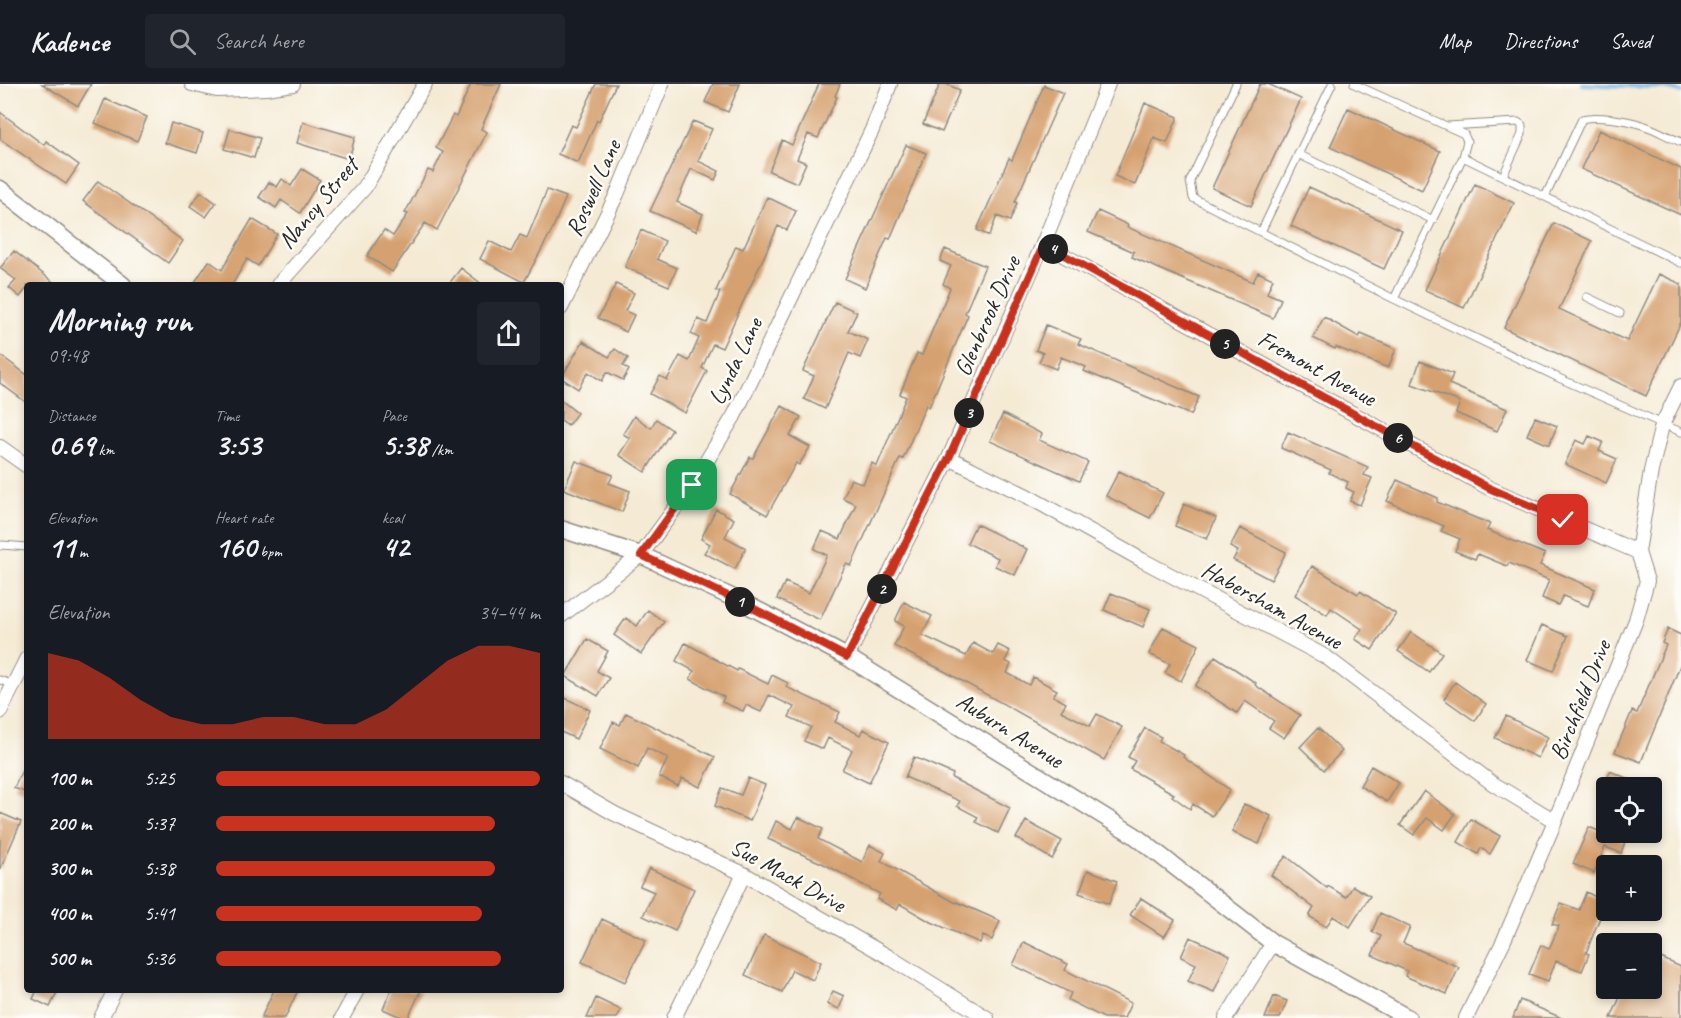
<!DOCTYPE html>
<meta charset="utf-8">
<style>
:root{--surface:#171b24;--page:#20242c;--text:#f1f3f6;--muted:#9ea1a6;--line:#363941;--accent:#c8321e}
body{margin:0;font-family:Caveat,sans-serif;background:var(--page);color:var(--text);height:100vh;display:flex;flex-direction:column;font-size:22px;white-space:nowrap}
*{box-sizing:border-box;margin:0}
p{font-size:20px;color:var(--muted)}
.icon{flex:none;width:33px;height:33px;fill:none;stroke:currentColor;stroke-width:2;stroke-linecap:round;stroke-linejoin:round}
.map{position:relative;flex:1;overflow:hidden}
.panel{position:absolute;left:24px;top:198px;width:540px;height:711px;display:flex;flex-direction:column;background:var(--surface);border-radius:6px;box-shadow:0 3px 9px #0003}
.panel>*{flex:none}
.tools{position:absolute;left:1596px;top:693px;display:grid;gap:12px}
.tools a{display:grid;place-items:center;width:66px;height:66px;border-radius:6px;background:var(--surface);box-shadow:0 3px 9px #0003;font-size:30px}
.pin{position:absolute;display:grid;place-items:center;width:51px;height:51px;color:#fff;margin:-26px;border-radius:12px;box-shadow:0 3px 9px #0006}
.km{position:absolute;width:30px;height:30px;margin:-15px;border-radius:50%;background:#222;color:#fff;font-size:16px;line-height:30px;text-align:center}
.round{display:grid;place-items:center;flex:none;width:63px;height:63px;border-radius:6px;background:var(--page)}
.headline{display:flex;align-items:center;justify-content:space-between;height:102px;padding:0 24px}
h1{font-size:33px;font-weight:600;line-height:45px}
.stats{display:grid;grid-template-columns:repeat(3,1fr);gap:9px;height:102px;padding:6px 24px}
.stats div{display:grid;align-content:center}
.stats b{font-size:30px;font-weight:600}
.stats small{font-size:16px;font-weight:400}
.stats p{font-size:16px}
.chart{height:168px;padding:12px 24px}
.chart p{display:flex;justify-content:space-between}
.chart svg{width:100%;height:108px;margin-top:6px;fill:var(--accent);opacity:.7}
ul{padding:0 24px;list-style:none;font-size:20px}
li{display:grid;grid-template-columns:96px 72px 1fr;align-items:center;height:45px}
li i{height:15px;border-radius:8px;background:var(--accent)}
header{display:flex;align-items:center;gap:36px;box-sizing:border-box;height:84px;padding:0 30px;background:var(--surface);border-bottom:2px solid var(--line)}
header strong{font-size:28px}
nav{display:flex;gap:33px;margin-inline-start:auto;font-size:21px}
.search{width:420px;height:54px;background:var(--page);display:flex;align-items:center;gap:15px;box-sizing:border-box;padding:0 21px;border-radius:6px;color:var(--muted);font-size:22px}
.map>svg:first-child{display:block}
</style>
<header>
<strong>Kadence</strong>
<div class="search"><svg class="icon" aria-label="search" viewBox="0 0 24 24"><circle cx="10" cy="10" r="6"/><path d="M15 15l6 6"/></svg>Search here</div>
<nav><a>Map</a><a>Directions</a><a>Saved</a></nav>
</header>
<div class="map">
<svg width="1681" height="934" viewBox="0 0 1681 934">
<rect width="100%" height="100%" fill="#fdfcf7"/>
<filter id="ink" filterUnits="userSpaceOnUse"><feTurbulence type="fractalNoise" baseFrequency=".0167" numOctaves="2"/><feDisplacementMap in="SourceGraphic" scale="12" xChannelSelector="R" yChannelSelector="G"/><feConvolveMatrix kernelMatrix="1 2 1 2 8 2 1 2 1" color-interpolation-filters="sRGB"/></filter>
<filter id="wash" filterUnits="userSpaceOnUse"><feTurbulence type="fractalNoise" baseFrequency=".008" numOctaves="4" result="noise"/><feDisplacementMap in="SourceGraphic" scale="24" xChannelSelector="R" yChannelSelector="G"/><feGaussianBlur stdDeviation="1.35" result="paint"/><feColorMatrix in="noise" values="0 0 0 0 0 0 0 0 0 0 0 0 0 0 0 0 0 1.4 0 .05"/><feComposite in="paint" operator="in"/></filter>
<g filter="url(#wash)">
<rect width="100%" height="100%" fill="#f5ebd5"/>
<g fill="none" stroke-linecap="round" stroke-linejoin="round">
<path stroke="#6dade0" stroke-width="4" d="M 1582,0 L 1665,4 L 1681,8"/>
</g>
<g id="blocks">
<path fill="#d6a16f" d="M 42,0 L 91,0 L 78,22 Z
M 471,0 L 501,0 L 481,45 L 487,48 L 437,146 L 425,139 L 392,188 L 367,172 L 384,146 L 393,152 L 408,130 L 405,129 L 428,86 L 433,88 L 443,68 L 436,64 L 453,31 L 456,33 Z
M 596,0 L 616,0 L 599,37 L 597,36 L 578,79 L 558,70 L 571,41 L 576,43 Z
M 713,0 L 740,0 L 728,28 L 705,18 Z
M 819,0 L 840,0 L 835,12 L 837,13 L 818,54 L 808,50 L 797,75 L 806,79 L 797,99 L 769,87 L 782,56 L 792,61 Z
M 940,0 L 946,0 L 960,6 L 942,48 L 923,40 Z
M 1260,0 L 1268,0 L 1301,15 L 1251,122 L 1212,104 Z
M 1044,1 L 1063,9 L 1015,118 L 1017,119 L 1010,137 L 997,132 L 989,152 L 977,146 L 1009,74 L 1012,76 Z
M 105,15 L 147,33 L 137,57 L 95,39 Z
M 1145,19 L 1178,33 L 1167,59 L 1154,54 L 1135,101 L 1115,92 Z
M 1348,24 L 1440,67 L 1422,106 L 1330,63 Z
M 0,28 L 44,61 L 46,57 L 79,81 L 66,100 L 0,55 Z
M 693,37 L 712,45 L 698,77 L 719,87 L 715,96 L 691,85 L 677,118 L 703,130 L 696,147 L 650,127 Z
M 303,38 L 355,53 L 349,75 L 297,59 Z
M 171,39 L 203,49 L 197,69 L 165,59 Z
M 230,45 L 260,54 L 254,74 L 224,65 Z
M 1599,46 L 1681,85 L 1681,131 L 1581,85 Z
M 906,61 L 926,69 L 890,155 L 887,154 L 865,204 L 845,195 Z
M 302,85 L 320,96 L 300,129 L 281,116 L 276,124 L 259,113 L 269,98 L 277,103 L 282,95 L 291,102 Z
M 98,97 L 183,157 L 168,179 L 83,117 Z
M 1475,100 L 1514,119 L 1464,224 L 1425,206 Z
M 1309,103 L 1402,146 L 1384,185 L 1291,142 Z
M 547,106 L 566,113 L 552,146 L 524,198 L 480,175 L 489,157 L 511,168 L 520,151 L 527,154 Z
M 201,108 L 216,119 L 206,133 L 190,122 Z
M 767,113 L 796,127 L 787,146 L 778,142 L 722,264 L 713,260 L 702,284 L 707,287 L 685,329 L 650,310 L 660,292 L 667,296 L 680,272 L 689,277 L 699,254 L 691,250 L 698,235 L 707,239 L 720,208 L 716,207 L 736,162 L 743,165 Z
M 1098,127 L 1128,141 L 1127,143 L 1253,198 L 1258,188 L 1273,195 L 1267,209 L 1281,215 L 1273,234 L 1132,173 L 1134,168 L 1088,148 Z
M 252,135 L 277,150 L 258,182 L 247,175 L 232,201 L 193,201 L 209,177 L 222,186 Z
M 1554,139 L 1592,157 L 1559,225 L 1627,257 L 1659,190 L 1681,200 L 1681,238 L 1646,312 L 1504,244 Z
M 641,146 L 665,157 L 657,175 L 677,184 L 669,202 L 625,183 Z
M 945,165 L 985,182 L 965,229 L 968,231 L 929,323 L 926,321 L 903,375 L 900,374 L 851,482 L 846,480 L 820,536 L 777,515 L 785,498 L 809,509 L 827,471 L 814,465 L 822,447 L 840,455 L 856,420 L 843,414 L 851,395 L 863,400 L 872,379 L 877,382 L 906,313 L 900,310 L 917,269 L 922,271 L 950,204 L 943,200 L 951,182 L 940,177 Z
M 14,167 L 57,201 L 27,201 L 27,204 L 20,213 L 9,204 L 16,196 L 0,184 Z
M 461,184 L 483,201 L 448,201 Z
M 616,200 L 634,209 L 625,227 L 634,231 L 626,248 L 598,234 Z
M 835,218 L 857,228 L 848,247 L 868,256 L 860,274 L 849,269 L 825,325 L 804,315 L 814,292 L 803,287 Z
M 1324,233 L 1359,253 L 1361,250 L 1396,265 L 1388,284 L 1336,263 L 1335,265 L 1313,254 Z
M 1046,241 L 1081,255 L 1078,260 L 1199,313 L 1191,331 L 1084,287 L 1086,283 L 1061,273 L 1056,285 L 1039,278 L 1043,269 L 1036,266 Z
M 583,257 L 609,273 L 615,265 L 628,274 L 623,282 L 629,286 L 623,296 L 607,288 L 602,297 L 588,288 L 578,305 L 561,294 Z
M 0,271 L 27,291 L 27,319 L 0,299 Z
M 1420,277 L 1453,290 L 1449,300 L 1507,325 L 1497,347 L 1456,329 L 1460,318 L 1412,300 Z
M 561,316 L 577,329 L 568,341 L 561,336 Z
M 782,322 L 801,333 L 790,352 L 810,363 L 799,381 L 796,379 L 767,431 L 730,410 L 750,373 L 753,374 Z
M 1003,330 L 1042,350 L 1039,356 L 1088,378 L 1079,397 L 990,357 Z
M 634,332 L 651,344 L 656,335 L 672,346 L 645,388 L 619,371 L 630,354 L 623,350 Z
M 1535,333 L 1557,342 L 1549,361 L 1527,351 Z
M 1288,348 L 1368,383 L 1364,391 L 1372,394 L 1360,421 L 1350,417 L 1354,408 L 1346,404 L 1348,398 L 1329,389 L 1331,386 L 1281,364 Z
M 1589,352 L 1603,358 L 1599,367 L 1617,375 L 1606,399 L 1565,380 L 1576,356 L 1585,360 Z
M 576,377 L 613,391 L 609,399 L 630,407 L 622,428 L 564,405 Z
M 1119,387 L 1163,409 L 1150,434 L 1106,412 Z
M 1397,396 L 1438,414 L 1437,418 L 1490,440 L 1487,446 L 1545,470 L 1540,481 L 1595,505 L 1588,522 L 1563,512 L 1558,521 L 1542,514 L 1549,496 L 1509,479 L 1507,482 L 1478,470 L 1475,475 L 1455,467 L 1460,455 L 1441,447 L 1444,442 L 1387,417 Z
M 1184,420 L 1216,434 L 1207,455 L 1175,442 Z
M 716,425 L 734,435 L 725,453 L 746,464 L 735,485 L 704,469 L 710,460 L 701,455 Z
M 976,440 L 1027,465 L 1015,491 L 995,482 L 998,474 L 967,459 Z
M 1240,444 L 1286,468 L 1271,496 L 1233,476 L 1238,467 L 1230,463 Z
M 1312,482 L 1358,510 L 1360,507 L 1396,530 L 1372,566 L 1355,555 L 1362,545 L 1331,524 L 1327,531 L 1295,511 Z
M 1111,509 L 1150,525 L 1143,543 L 1104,526 Z
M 904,518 L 932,532 L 922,551 L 966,572 L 973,559 L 993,570 L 998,561 L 1010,567 L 1005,577 L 1011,580 L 1007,589 L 1029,601 L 1033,593 L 1057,606 L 1053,612 L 1066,619 L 1061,627 L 1090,642 L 1097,630 L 1122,643 L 1104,676 L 946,588 L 894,562 L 904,542 L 895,537 Z
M 648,526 L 664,538 L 641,570 L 614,551 L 626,534 L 637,542 Z
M 1542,541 L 1568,552 L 1553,587 L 1527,576 Z
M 1163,543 L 1199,561 L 1181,597 L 1165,589 L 1170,580 L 1149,570 Z
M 1668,545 L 1681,551 L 1681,579 L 1641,678 L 1615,668 L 1632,627 L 1637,629 L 1666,561 L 1662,559 Z
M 1411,548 L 1442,569 L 1429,588 L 1398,567 Z
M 587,555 L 608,567 L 597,587 L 609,594 L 598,612 L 565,592 Z
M 685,559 L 737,587 L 738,585 L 768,600 L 772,591 L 788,599 L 786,603 L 840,628 L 835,638 L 860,651 L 863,645 L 889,658 L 869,699 L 842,686 L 852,666 L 828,654 L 823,665 L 804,657 L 811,643 L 789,633 L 794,623 L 769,611 L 761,628 L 746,621 L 743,627 L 722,618 L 724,613 L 690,595 L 694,587 L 676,577 Z
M 1215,572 L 1256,599 L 1255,601 L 1300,631 L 1284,654 L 1269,644 L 1274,637 L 1245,617 L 1237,629 L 1195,602 Z
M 1455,598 L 1486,620 L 1475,637 L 1444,615 Z
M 561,612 L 590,626 L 576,655 L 561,648 Z
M 626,629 L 715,673 L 700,703 L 682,694 L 678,702 L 659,693 L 668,674 L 647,664 L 638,684 L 600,665 L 613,638 L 620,641 Z
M 1506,632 L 1548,653 L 1538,674 L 1495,654 Z
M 1145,644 L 1161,653 L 1159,657 L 1184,671 L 1183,673 L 1230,706 L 1212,732 L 1193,720 L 1190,725 L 1172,712 L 1174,710 L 1130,685 L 1135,677 L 1128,673 Z
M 1318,644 L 1342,667 L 1324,686 L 1300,663 Z
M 914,673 L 953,690 L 952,694 L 1010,724 L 998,749 L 976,738 L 978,733 L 957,722 L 960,717 L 905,693 Z
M 27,675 L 27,709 L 14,704 Z
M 1371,682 L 1399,699 L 1387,718 L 1360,702 Z
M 1610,687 L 1631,696 L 1628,704 L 1604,704 Z
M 748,694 L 765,701 L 750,737 L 715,722 L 722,704 L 741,711 Z
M 1424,707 L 1455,730 L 1444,746 L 1427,734 L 1414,751 L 1400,741 Z
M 1244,720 L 1271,732 L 1259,760 L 1232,748 Z
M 0,729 L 21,738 L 0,786 Z
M 798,733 L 823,745 L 818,755 L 862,778 L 870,761 L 885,769 L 881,777 L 956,819 L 957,818 L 1000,837 L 992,856 L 983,852 L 980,859 L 929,837 L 900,820 L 897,826 L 877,815 L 880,810 L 826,781 L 768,755 L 776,737 L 792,745 Z
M 1471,735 L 1500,752 L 1490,770 L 1481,764 L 1478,770 L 1458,758 Z
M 1026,737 L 1062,757 L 1052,775 L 1016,754 Z
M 1589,743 L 1625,758 L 1621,769 L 1605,763 L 1594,789 L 1573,780 Z
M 1286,772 L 1327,804 L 1328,802 L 1346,813 L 1353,802 L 1370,812 L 1350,843 L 1333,832 L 1326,843 L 1309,832 L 1314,824 L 1271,791 Z
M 649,784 L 694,805 L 675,847 L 643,832 L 654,808 L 640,802 Z
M 1088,786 L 1117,797 L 1109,820 L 1079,809 Z
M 1586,808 L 1606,818 L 1586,869 L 1589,870 L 1582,887 L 1556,877 L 1548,897 L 1529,890 L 1541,861 L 1549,865 L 1559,842 L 1552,840 L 1561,819 L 1579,826 Z
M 1141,814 L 1175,836 L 1164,853 L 1130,831 Z
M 1380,829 L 1410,843 L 1403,859 L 1459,883 L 1447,910 L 1405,892 L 1407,887 L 1372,871 L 1381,852 L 1372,848 Z
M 602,835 L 646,856 L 625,898 L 582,878 Z
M 764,851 L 821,878 L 813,896 L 792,886 L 782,908 L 745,891 Z
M 1190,853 L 1230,871 L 1214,908 L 1188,897 L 1196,880 L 1181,873 Z
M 1024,858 L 1068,880 L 1065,886 L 1131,919 L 1124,934 L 1104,934 L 1068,916 L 1071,909 L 1013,881 Z
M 1652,870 L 1681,883 L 1681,934 L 1611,934 L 1624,904 L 1652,904 Z
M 37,906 L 58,906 L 50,923 L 33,915 Z
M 274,906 L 298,906 L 285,934 L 261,934 Z
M 391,906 L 421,906 L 408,934 L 403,934 L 383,925 Z
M 833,907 L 844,912 L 839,925 L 827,920 Z
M 1274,912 L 1287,917 L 1280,934 L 1265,934 Z
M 596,914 L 621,926 L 617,934 L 587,934 Z
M 1520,916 L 1562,934 L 1513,934 Z"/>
</g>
</g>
<g filter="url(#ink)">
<use href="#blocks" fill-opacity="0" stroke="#908b80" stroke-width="1.5"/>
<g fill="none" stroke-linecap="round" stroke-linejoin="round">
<defs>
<path id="service" d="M 1236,0 L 1190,97 L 1193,114 L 1394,215
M 1354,0 L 1464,50 L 1467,57 L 1463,73
M 1447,42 L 1518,38 L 1522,41 L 1522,50 L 1503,92
M 1298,70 L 1433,136
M 1545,113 L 1582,35 C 1596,31 1628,36 1642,41 C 1656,45 1668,53 1681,58
M 1261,148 L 1332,0
M 1681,179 L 1463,73 L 1394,215 L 1561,295 L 1681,348
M 1587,213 L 1620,229
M 0,462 L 2,461 L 27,463
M 0,596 L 14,601"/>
<path id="minor" d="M 192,0 L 217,6 L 266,4 L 293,0
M 1043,160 L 1489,404 L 1638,468
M 278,201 L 365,103 L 425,0
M 561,224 L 617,110 L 662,0
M 0,363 L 27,382
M 949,374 L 1027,412 L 1142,476 L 1326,573 L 1492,699 L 1555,737
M 561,532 L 641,471 L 692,401 L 734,332 L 872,46 L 890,0
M 847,573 L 949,374 L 1043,160 L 1108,0
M 0,628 L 27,574
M 561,699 L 615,730 L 744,790 L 889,873 L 987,934
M 101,934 L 115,906
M 342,934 L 357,906
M 674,934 L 744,790
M 1226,934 L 1273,859
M 1466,934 L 1504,856 L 1555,737 L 1636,536 L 1647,497 L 1638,468 L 1651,387 L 1662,341 L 1681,302"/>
<path id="tertiary" d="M 0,105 L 123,201
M 561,445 L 641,471 L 742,518 L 847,573 L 1134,751 L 1273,859 L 1408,934"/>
</defs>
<use href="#service" stroke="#908b80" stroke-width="9"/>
<use href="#minor" stroke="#908b80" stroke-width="16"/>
<use href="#tertiary" stroke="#908b80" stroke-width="19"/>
<use href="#service" stroke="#fff" stroke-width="7"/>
<use href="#minor" stroke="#fff" stroke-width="14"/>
<use href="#tertiary" stroke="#fff" stroke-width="16"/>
</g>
</g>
<g fill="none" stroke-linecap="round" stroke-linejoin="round" filter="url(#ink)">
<defs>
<path id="route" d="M 692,401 L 641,471 L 741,518 L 847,573 L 949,374 L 1044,160 L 1489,404 L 1563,436"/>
</defs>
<use href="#route" stroke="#fff" stroke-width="12"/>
<use href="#route" stroke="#c8321e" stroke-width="8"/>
</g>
<g text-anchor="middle" stroke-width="5" stroke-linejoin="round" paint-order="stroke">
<g font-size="24" fill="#2b2b2b" stroke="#fdfcf7">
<text transform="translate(593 104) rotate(-66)" y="8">Roswell Lane</text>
<text transform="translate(318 119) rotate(-50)" y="8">Nancy Street</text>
<text transform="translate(987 232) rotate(-66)" y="8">Glenbrook Drive</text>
<text transform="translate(735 277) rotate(-64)" y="8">Lynda Lane</text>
<text transform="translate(1317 284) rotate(29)" y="8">Fremont Avenue</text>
<text transform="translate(1272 521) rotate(29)" y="8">Habersham Avenue</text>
<text transform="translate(1580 616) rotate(-68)" y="8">Birchfield Drive</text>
<text transform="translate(1010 646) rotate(32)" y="8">Auburn Avenue</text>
<text transform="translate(788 791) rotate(29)" y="8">Sue Mack Drive</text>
</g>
</g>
</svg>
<div class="tools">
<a><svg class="icon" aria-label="locate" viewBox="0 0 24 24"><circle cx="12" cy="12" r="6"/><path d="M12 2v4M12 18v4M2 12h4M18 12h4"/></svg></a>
<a>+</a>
<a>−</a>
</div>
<div class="pin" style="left:692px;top:401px;background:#1e9e55"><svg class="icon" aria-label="arrive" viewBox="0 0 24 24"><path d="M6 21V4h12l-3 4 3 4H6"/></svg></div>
<div class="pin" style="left:1563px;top:436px;background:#d93025"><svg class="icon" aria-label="check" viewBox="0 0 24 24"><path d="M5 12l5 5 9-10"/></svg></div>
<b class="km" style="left:740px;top:518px">1</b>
<b class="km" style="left:882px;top:505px">2</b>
<b class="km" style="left:969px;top:329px">3</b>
<b class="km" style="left:1053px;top:165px">4</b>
<b class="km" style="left:1225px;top:260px">5</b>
<b class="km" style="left:1398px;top:354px">6</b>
<section class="panel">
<div class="headline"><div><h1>Morning run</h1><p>09:48</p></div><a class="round"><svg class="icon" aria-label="share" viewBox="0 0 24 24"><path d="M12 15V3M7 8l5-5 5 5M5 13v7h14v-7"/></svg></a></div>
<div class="stats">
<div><p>Distance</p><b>0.69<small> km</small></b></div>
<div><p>Time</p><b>3:53</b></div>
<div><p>Pace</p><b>5:38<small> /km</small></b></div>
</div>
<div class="stats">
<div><p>Elevation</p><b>11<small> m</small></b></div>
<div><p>Heart rate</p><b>160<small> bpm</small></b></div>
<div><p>kcal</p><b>42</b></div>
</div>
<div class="chart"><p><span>Elevation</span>34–44 m</p>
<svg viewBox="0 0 160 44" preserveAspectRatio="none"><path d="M0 44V9L10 12L20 19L30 28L40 35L50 38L60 38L70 35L80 35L90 38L100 38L110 32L120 22L130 12L140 6L150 6L160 9V44z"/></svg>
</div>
<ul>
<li><b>100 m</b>5:25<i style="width:100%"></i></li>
<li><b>200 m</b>5:37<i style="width:86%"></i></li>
<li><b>300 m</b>5:38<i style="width:86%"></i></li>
<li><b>400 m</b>5:41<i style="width:82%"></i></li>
<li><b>500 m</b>5:36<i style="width:88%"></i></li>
</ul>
</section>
</div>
